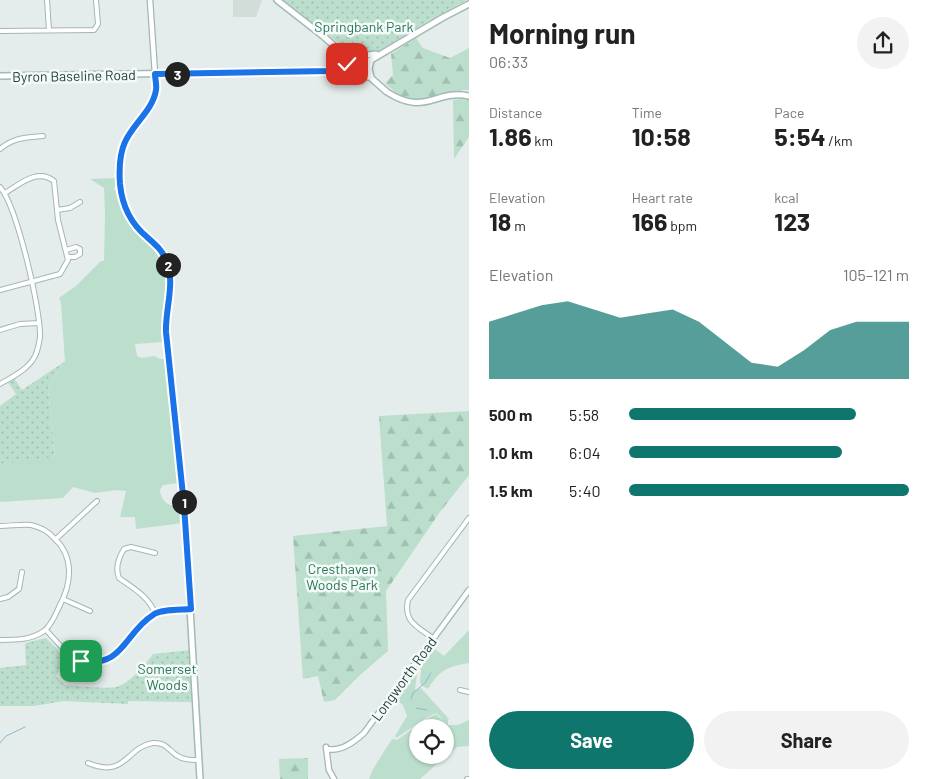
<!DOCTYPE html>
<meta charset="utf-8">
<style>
:root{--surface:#fff;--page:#f2f2f2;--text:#222;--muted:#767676;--accent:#0f766e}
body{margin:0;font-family:Barlow,sans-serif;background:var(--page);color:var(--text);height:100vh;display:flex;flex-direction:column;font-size:19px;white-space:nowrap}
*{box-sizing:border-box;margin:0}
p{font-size:16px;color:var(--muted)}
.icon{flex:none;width:28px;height:28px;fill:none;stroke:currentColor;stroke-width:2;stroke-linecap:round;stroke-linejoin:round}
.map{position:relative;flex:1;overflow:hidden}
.details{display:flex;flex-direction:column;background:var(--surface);width:460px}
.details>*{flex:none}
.buttons{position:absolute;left:409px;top:719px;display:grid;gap:10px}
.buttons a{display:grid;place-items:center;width:45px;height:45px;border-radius:50%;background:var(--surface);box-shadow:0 1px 4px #0004;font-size:25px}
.pin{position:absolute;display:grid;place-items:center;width:42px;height:42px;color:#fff;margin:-21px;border-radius:10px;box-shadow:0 2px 8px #0006}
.km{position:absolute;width:25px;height:25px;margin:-12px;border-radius:50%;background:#222;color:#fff;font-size:14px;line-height:25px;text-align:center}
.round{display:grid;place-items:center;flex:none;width:52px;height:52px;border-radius:26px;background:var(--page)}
.overview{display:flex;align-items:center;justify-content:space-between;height:85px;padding:0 20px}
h1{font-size:28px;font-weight:700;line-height:38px}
.figures{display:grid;grid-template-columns:repeat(3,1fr);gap:8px;height:85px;padding:5px 20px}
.figures div{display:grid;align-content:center}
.figures b{font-size:25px;font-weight:700}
.figures small{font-size:14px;font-weight:400}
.figures p{font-size:14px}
.chart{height:140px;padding:10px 20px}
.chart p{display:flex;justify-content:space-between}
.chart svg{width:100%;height:90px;margin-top:5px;fill:var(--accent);opacity:.7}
.action{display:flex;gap:10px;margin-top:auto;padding:10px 20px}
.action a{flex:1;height:58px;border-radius:30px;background:var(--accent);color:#fff;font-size:20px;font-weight:700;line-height:58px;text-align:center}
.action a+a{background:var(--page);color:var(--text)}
ul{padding:0 20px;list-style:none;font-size:16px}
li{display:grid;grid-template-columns:80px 60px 1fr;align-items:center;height:38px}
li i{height:12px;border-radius:6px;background:var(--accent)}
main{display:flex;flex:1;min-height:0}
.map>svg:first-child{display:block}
</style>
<main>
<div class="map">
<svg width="469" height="779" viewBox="0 0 469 779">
<defs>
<pattern id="forest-firs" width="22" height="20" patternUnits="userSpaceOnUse" patternTransform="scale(1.25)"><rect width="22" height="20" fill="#bcdfcd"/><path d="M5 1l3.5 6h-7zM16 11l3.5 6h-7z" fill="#a1c0b1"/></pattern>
<pattern id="park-dots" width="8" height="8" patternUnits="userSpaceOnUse" patternTransform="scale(1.25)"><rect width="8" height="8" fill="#bcdfcd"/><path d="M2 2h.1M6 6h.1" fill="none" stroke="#a1c0b1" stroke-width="1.8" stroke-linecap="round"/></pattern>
</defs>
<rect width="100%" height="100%" fill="#e4edeb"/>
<path fill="#d2ddda" d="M 233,0 L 262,0 L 256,17 L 233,17 Z"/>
<path fill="#bcdfcd" d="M 117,178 L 116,184 L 114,188 L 125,218 L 132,227 L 157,250 L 167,270 L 168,279 L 162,317 L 164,342 L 135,344 L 137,356 L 141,358 L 154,356 L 160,359 L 166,359 L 179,483 L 163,485 L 160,490 C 161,503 170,506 181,508 L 183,523 L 136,529 L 135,517 L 120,517 L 126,491 L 117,490 L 95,493 L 73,487 L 63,498 L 0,502 L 0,464 L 55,456 L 48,388 L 64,362 L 65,362 L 61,303 L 59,298 L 76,286 L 101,261 L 104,261 L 105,214 L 104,188 L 90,179 Z
M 469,630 L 469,663 C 446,667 440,670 428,689 L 421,685 C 418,678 423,674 420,665 L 432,647 L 444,656 Z
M 412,674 L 417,674 L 415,690 L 421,688 L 449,719 L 448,720 L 448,725 L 458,725 L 469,720 L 469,746 L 457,747 L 448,755 L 445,752 C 445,736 449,723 436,713 L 426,718 L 396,738 L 395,736 L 407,716 L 403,705 L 394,698 Z
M 436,714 L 442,720 L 444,727 L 418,728 L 418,755 L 445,755 L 445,753 L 447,755 L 420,779 L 369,779 L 373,769 L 392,739 L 397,740 L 427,719 Z"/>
<path fill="url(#forest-firs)" d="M 416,38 L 423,48 L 450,58 L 469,48 L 469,90 C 450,89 447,97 431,101 C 412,105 397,95 385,83 L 393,75 L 391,54 Z
M 461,99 L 469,100 L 469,137 L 454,159 L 453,100 Z
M 469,411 L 469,475 L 440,512 L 386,591 L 388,651 L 360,675 L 335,700 L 324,702 L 318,676 L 303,679 L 293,536 L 387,526 L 379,416 Z
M 308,758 L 308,779 L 280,779 L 279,759 Z"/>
<path fill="url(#park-dots)" d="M 283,0 L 467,0 L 428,21 L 377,52 L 360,55 L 344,47 Z
M 64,362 L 48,388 L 55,457 L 0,464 L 0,406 L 16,394 L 7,381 L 13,376 L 22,390 Z
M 46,638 L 67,659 L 56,676 L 65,685 C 78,686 104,689 116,687 C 129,684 146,664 153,654 L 191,650 L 193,702 L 128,701 L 128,704 L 64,701 L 34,706 L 0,706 L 0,668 L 26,665 L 25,643 Z"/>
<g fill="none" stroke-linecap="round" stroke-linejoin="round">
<path stroke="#8bb9d3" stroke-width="1" d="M 411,699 L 413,693 L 425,683 L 431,673
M 416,708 L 427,710
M 0,743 L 6,736 L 25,727"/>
<defs>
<path id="minor" d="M 47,0 L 49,30
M 0,31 L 94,30 L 98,24 L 96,0
M 0,149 C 14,137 25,138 43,136
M 0,187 C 17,206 41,311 40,337 C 39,344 38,350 35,356 C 29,369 12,377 0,384
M 57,210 L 70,208 L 80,202
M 66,250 L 76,247 L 80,249 L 80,254 L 75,257 L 68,257
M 0,290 L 60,274 L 68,260 L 58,220 L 54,181 C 37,168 20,184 5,193
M 0,330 L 20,324 L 38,323
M 0,526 C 10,526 21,524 31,525 C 40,527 48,531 54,538 C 74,556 72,582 60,605 C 56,613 52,625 44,631 C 31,640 16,640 0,640
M 56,539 L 97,501
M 155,553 L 131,547 L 124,549 C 119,557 115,568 119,578 C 133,588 148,596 155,613
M 0,599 L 8,597 L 19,589 L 22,572
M 63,599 L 90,611
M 46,630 L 68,654 L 81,661 L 96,662 L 115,656 L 145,621 L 155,613 L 191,609
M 434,639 C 418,627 403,622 408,600 L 469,518
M 460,690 L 469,692
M 88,763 C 126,779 126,747 153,743 C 165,742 168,749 176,755 C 183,760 191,760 199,760
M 467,779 L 469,779"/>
<path id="tertiary" d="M 150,0 L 155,74
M 326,747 L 329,770 L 334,779
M 327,749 C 341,752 354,742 364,733 L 469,590"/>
<path id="secondary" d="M 277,0 L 323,36 L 387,92 C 426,117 435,89 469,96
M 344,50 L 360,56 L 376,54
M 371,60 L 369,69 L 371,77
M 342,72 L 360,73 L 368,77
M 155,74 C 155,79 157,85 156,90 C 153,110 133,124 125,142 C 119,155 119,170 120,184 C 122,205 130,223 147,237 C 155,244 162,250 166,260 C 176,282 166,309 166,332 L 184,505 L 200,779
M 0,76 L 330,71 L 358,66 L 371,60 L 442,18 L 469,4"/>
</defs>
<use href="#minor" stroke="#a6b5b4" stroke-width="6"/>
<use href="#tertiary" stroke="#a6b5b4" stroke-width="7"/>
<use href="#secondary" stroke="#a2b9b6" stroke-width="8"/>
<use href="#minor" stroke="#fff" stroke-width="4"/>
<use href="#tertiary" stroke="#fff" stroke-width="4.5"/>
<use href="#secondary" stroke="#fff" stroke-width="5"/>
</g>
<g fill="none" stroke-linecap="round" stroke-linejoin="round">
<defs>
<path id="route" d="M 81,661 C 124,668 124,633 153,615 C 160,609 181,610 191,609 L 184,505 L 166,332 C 165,309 176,282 166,260 C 162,250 155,244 147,237 C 130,223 122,205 120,184 C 119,170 119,155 125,142 C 133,124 153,110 156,90 C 157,85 155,79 155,74 L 330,71 L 346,67 L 347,64"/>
</defs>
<use href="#route" stroke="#fff" stroke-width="10"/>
<use href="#route" stroke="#1a73e8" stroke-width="6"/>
</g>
<g text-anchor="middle" stroke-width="5" stroke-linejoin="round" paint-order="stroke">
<g font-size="14" fill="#2c7759" stroke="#f4faf8">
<text x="364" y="32">Springbank Park</text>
<text x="342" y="574">Cresthaven<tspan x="342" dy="16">Woods Park</tspan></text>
<text x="167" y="674">Somerset<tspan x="167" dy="16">Woods</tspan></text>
</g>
<g font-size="14" fill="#233f3e" stroke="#f4faf8">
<text transform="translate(74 76) rotate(-1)" y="5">Byron Baseline Road</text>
<text transform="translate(404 679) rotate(-54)" y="5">Longworth Road</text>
</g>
</g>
</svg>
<div class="buttons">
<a><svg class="icon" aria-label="locate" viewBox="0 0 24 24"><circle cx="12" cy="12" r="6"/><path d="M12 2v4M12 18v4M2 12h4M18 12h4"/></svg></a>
</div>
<div class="pin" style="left:81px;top:661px;background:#1e9e55"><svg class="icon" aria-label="arrive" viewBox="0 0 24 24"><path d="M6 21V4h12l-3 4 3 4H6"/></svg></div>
<div class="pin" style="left:347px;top:64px;background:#d93025"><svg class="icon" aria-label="check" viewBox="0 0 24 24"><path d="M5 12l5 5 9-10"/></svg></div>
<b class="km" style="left:184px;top:502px">1</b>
<b class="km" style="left:168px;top:265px">2</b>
<b class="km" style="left:177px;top:74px">3</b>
</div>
<section class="details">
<div class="overview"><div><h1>Morning run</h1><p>06:33</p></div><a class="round"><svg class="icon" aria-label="share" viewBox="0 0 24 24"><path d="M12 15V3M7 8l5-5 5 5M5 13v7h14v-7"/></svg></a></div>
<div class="figures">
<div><p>Distance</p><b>1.86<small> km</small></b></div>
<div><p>Time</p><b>10:58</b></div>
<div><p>Pace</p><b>5:54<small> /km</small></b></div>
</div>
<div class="figures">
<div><p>Elevation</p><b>18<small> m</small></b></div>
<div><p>Heart rate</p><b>166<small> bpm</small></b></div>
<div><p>kcal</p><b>123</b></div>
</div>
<div class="chart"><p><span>Elevation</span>105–121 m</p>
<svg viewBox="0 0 160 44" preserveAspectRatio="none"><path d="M0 44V16L10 12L20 8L30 6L40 10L50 14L60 12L70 10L80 16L90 26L100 36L110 38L120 30L130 20L140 16L150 16L160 16V44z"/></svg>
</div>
<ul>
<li><b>500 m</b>5:58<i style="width:81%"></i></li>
<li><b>1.0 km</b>6:04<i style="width:76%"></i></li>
<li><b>1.5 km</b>5:40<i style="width:100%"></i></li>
</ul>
<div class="action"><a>Save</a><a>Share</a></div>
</section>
</main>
